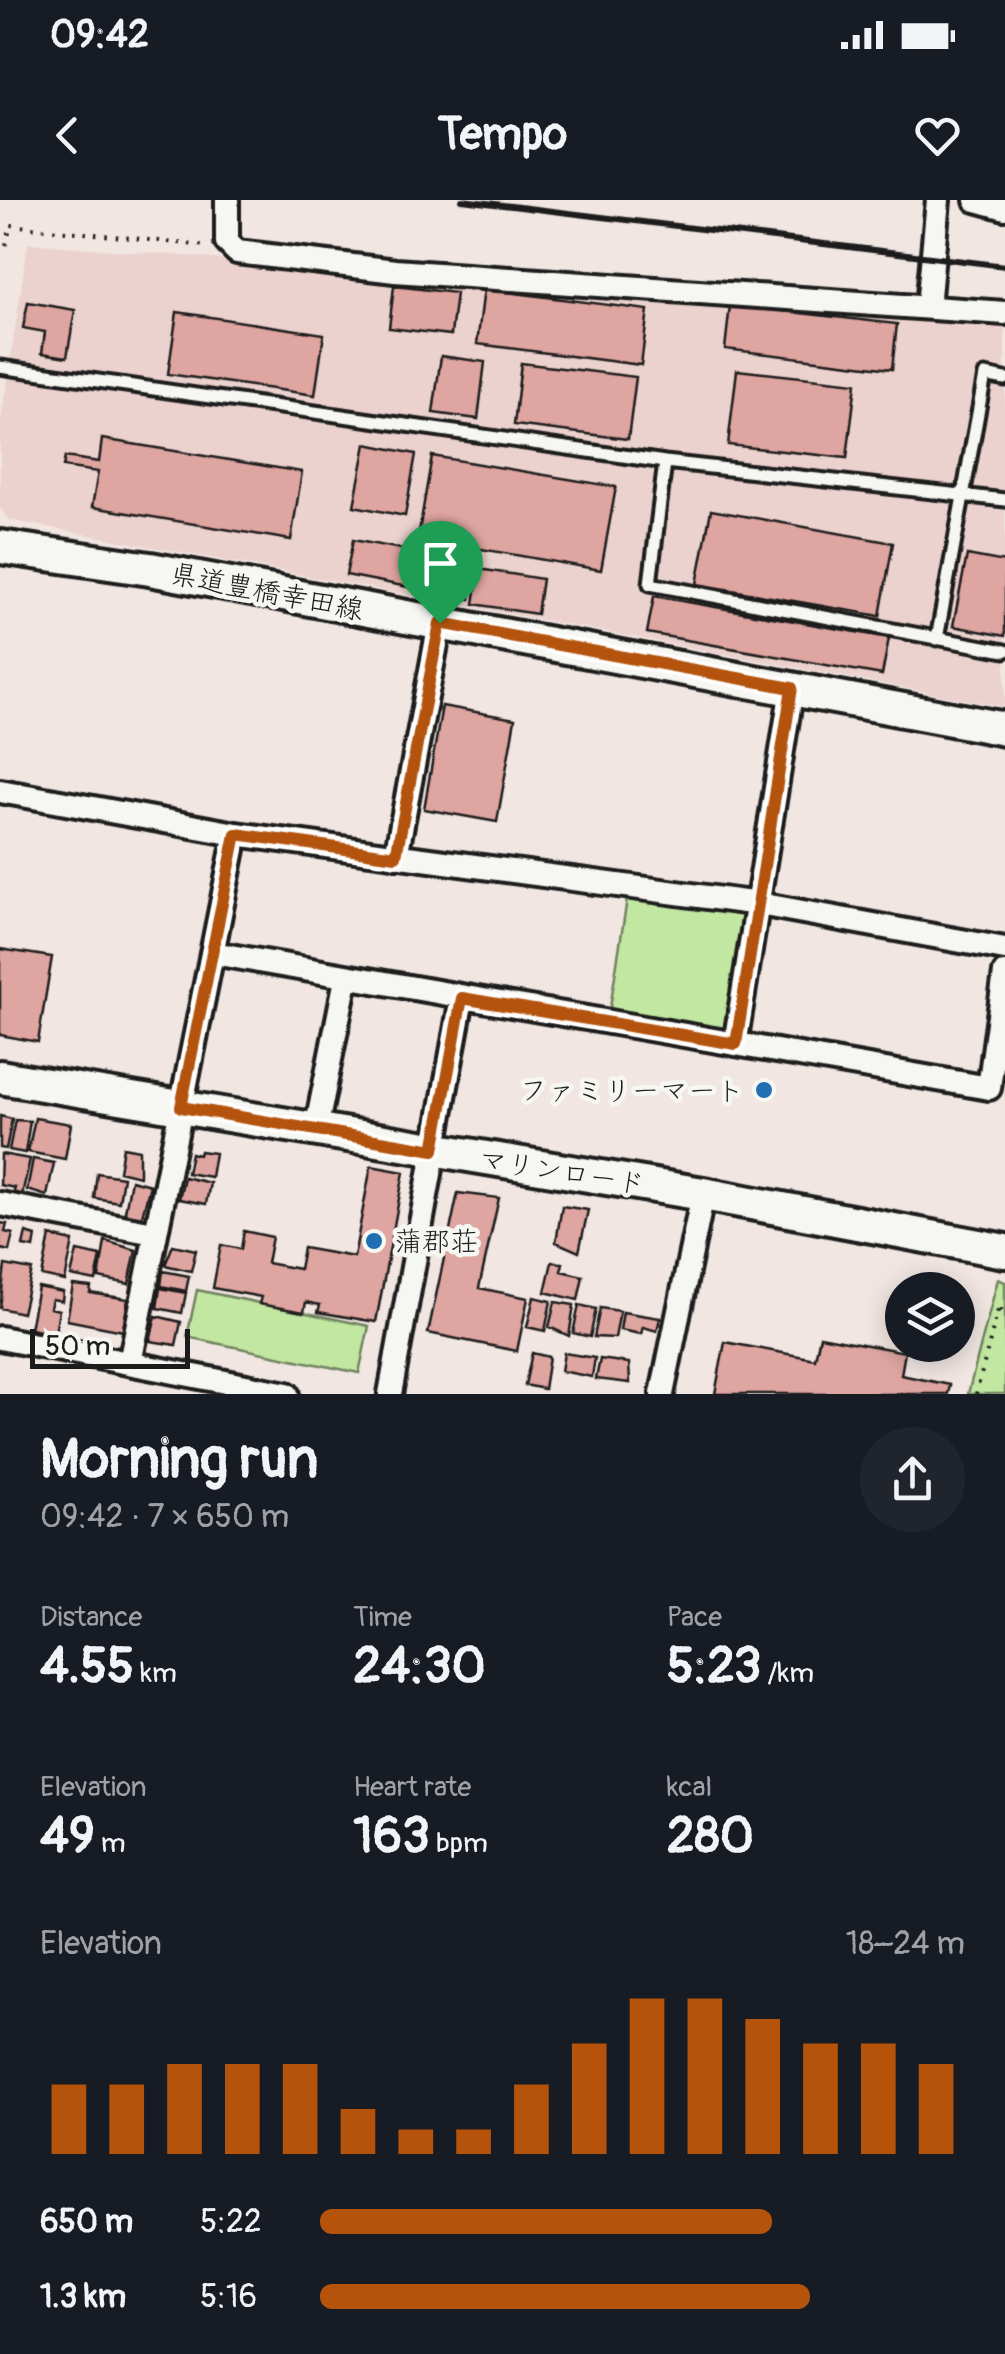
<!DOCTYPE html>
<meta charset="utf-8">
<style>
:root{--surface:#171b24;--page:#20242c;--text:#f1f3f6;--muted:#9ea1a6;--accent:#b45309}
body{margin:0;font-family:Pangolin,"Klee One",sans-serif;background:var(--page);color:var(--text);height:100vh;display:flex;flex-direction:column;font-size:38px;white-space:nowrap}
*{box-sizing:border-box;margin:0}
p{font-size:32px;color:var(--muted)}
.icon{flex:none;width:55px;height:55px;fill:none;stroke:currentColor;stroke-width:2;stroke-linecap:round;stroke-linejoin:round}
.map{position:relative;height:1194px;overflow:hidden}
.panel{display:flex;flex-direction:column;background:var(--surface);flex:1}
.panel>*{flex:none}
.tools{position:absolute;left:885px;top:1072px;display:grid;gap:20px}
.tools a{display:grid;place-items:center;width:90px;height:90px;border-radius:50%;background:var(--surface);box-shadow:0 5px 25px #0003;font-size:50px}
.scale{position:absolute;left:30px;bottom:25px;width:160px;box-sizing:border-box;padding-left:10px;border:5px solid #1c1c1c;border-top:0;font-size:28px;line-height:35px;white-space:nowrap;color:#1c1c1c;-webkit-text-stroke:8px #f6f6f2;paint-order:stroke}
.pin{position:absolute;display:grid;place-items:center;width:85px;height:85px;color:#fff;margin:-102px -42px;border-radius:50% 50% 50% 0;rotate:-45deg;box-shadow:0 0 10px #0007}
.pin .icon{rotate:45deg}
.round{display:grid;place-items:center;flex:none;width:105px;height:105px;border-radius:52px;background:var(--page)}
.summary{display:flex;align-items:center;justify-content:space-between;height:170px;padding:0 40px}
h1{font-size:55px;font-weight:700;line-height:75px}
.metrics{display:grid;grid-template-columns:repeat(3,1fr);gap:15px;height:170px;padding:10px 40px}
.metrics div{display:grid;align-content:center}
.metrics b{font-size:50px;font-weight:700}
.metrics small{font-size:28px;font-weight:400}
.metrics p{font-size:28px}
.chart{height:280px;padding:20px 40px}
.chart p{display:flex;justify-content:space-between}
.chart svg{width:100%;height:180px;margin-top:10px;stroke:var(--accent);stroke-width:6}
ul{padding:0 40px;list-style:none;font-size:32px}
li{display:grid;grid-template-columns:160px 120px 1fr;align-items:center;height:75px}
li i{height:25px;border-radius:12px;background:var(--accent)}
.status{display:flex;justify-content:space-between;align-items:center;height:70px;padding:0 50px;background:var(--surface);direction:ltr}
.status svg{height:28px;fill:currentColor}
header{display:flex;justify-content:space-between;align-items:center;height:130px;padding:0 40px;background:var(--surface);font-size:45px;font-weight:700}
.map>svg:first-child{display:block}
</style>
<div class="status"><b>09:42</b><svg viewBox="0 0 49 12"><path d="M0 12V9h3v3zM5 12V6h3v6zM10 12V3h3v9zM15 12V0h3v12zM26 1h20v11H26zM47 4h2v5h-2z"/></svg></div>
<header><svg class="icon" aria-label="back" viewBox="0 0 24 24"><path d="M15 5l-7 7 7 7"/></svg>Tempo<svg class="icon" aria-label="heart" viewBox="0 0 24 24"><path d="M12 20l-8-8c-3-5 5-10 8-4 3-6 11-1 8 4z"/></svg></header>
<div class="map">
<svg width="1005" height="1194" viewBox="0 0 1005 1194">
<rect width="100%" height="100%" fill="#f1e6e2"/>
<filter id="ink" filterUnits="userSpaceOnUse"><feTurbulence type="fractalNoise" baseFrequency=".01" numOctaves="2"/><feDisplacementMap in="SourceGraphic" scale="20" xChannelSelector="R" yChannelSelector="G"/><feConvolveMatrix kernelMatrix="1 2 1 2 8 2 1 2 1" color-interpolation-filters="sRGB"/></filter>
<g filter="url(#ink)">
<path fill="#ecd2ce" d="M 28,43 L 198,57 L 407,85 L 730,104 L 1005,127 L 1005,507 L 9,320 L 0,308 L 0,226 Z"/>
<path fill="#c2e7a1" stroke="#6f825e" stroke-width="2.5" d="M 628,693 L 747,714 L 733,826 L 719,834 L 609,814 Z
M 998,1079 L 1005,1082 L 1005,1194 L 968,1194 Z
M 197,1090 L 369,1126 L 359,1173 L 187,1137 Z"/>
<path fill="#dfa5a1" stroke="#1c1c1c" stroke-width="2.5" d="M 394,86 L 456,93 L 451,135 L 389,128 Z
M 484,89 L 648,110 L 641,165 L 477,144 Z
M 28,102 L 75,110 L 67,157 L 42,153 L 45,132 L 23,128 Z
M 730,105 L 897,124 L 892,169 L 725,149 Z
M 177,112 L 324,134 L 315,195 L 168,174 Z
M 441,156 L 485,162 L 478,219 L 433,213 Z
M 521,163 L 636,177 L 628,239 L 514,225 Z
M 737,170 L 856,183 L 847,258 L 728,245 Z
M 102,239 L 302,272 L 291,340 L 92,307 L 98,272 L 63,267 L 65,257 L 99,262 Z
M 366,244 L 416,254 L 405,316 L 354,306 Z
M 432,256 L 616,287 L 601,370 L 418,338 Z
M 711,310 L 893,343 L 880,416 L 697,384 Z
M 353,340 L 476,363 L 470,399 L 346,375 Z
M 967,355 L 1005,362 L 1005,436 L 953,426 Z
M 479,369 L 542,379 L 537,414 L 474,404 Z
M 654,396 L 889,438 L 882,475 L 647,433 Z
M 442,506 L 515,519 L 497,622 L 424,609 Z
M 0,749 L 52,757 L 38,842 L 0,835 Z
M 0,916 L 12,919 L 6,949 L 0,948 Z
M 35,918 L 71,924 L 65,959 L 28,952 Z
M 15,920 L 30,921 L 25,953 L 9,950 Z
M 123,947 L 139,950 L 139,976 L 119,971 Z
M 200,951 L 215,953 L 211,977 L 187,973 L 191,953 L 199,955 Z
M 1,954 L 30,959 L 22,995 L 13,994 L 15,988 L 0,985 Z
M 33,959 L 54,963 L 47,996 L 27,990 Z
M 371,966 L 404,972 L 376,1122 L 318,1112 L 320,1105 L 306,1102 L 304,1112 L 259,1104 L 261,1097 L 213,1088 L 221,1045 L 241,1049 L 244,1031 L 272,1037 L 267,1063 L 299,1069 L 303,1048 L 354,1057 Z
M 97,973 L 123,977 L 119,1002 L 94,998 Z
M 184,977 L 210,983 L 206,1004 L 179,999 Z
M 131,980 L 150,985 L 141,1020 L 124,1017 Z
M 458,993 L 499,998 L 479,1088 L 528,1098 L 517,1151 L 428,1133 Z
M 562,1006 L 588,1010 L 579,1052 L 556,1042 Z
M 0,1023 L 7,1024 L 5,1032 L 13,1034 L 9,1051 L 1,1049 L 0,1055 Z
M 26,1033 L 36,1036 L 34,1048 L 23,1046 Z
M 50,1036 L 73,1041 L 65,1081 L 42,1076 Z
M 105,1041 L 136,1050 L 129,1084 L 99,1078 Z
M 173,1045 L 196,1050 L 191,1071 L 165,1065 Z
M 77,1051 L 101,1056 L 96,1081 L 71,1076 Z
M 552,1062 L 563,1063 L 561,1071 L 583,1076 L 578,1100 L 545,1092 Z
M 5,1065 L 32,1070 L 22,1113 L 0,1108 Z
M 163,1071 L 189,1076 L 186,1091 L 161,1086 Z
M 73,1085 L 91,1087 L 90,1093 L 128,1099 L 123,1131 L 67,1120 Z
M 38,1087 L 63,1092 L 62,1101 L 52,1099 L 50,1108 L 59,1110 L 55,1134 L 30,1129 Z
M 160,1088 L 186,1093 L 182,1113 L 157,1108 Z
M 534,1097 L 551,1101 L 545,1131 L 527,1127 Z
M 555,1102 L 574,1105 L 569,1136 L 549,1127 Z
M 579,1105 L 596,1109 L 590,1137 L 573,1133 Z
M 600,1108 L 620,1111 L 615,1138 L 594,1137 Z
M 623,1112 L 660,1118 L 657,1131 L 643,1127 L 641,1134 L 620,1130 Z
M 156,1116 L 181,1122 L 176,1145 L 150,1141 Z
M 820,1136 L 905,1152 L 901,1175 L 950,1185 L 948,1194 L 715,1194 L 725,1142 L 815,1159 Z
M 532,1153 L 549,1157 L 544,1189 L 525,1185 Z
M 564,1153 L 595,1158 L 592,1177 L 561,1171 Z
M 600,1159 L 629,1163 L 630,1183 L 596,1179 Z"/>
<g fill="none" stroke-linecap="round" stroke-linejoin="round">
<defs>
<path id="lane" d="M 0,167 L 665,262 L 1005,300
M 665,262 L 650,384 L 1005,451
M 937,439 L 985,175 L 1005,179"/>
<path id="street" d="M 227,0 L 227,42 L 237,52 L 395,71 L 1005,113
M 976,0 L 1005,8
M 928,107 L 938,0
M 0,591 L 236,634 L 759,704 L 1005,749
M 396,656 L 440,423
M 213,753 L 989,888 L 1005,773
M 735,844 L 792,488
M 316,930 L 346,779
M 0,1004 L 154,1033
M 0,1138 L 287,1194
M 130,1163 L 236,634
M 390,1194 L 462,798
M 662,1194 L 703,994"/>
<path id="secondary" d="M 0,347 L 150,369 L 1005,529
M 0,877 L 703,994 L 1005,1051"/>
</defs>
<use href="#lane" stroke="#1c1c1c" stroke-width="19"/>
<use href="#street" stroke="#1c1c1c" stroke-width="30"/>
<use href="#secondary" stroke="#1c1c1c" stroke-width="40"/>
<path stroke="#1c1c1c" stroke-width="4" stroke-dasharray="2.5 8" stroke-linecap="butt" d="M 6,45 L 11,25 L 206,46
M 976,1194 L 999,1106 L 1005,1118"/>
<use href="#lane" stroke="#f6f6f2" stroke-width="11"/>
<use href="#street" stroke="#f6f6f2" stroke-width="22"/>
<use href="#secondary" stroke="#f6f6f2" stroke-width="32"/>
<path stroke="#1c1c1c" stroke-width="6" d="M 462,0 L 1005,66"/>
</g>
</g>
<g fill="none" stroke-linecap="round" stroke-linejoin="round" filter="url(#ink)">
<defs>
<path id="route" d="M 440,423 L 792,488 L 736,844 L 462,798 L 434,950 L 181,907 L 236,634 L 396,656 Z"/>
</defs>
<use href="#route" stroke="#fff" stroke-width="20"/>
<use href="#route" stroke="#b45309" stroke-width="12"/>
</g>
<g fill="#1f6fb2" stroke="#f6f6f2" stroke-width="4">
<circle cx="764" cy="890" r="10"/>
<circle cx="374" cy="1041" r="10"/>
</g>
<g text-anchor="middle" stroke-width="9" stroke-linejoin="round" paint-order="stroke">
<g font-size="28" fill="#1c1c1c" stroke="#f6f6f2">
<text transform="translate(267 391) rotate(11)" y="10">県道豊橋幸田線</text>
<text transform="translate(562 971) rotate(9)" y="10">マリンロード</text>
</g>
<g font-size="28" fill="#1c1c1c" stroke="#f6f6f2" text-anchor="end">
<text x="744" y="900">ファミリーマート</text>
<text x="394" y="1051" text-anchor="start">蒲郡荘</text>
</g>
</g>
</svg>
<div class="tools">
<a><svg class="icon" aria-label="layers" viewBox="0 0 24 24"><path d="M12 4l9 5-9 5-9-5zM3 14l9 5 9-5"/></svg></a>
</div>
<div class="scale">50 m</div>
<div class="pin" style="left:440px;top:423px;background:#1e9e55"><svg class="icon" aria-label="arrive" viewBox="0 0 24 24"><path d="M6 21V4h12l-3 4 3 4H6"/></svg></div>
</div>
<section class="panel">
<div class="summary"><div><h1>Morning run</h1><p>09:42 · 7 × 650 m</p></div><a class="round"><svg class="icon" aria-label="share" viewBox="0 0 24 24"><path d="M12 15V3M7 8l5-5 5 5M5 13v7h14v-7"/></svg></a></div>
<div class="metrics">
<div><p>Distance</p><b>4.55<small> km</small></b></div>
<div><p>Time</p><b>24:30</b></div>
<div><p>Pace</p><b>5:23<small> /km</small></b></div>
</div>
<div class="metrics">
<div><p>Elevation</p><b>49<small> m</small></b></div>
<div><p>Heart rate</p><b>163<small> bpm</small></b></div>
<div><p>kcal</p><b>280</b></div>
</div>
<div class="chart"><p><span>Elevation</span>18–24 m</p>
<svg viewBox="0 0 160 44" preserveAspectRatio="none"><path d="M5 44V27M15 44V27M25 44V22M35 44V22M45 44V22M55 44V33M65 44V38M75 44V38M85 44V27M95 44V17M105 44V6M115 44V6M125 44V11M135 44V17M145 44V17M155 44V22"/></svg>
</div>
<ul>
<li><b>650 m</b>5:22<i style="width:70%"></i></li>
<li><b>1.3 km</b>5:16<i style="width:76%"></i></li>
</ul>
</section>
